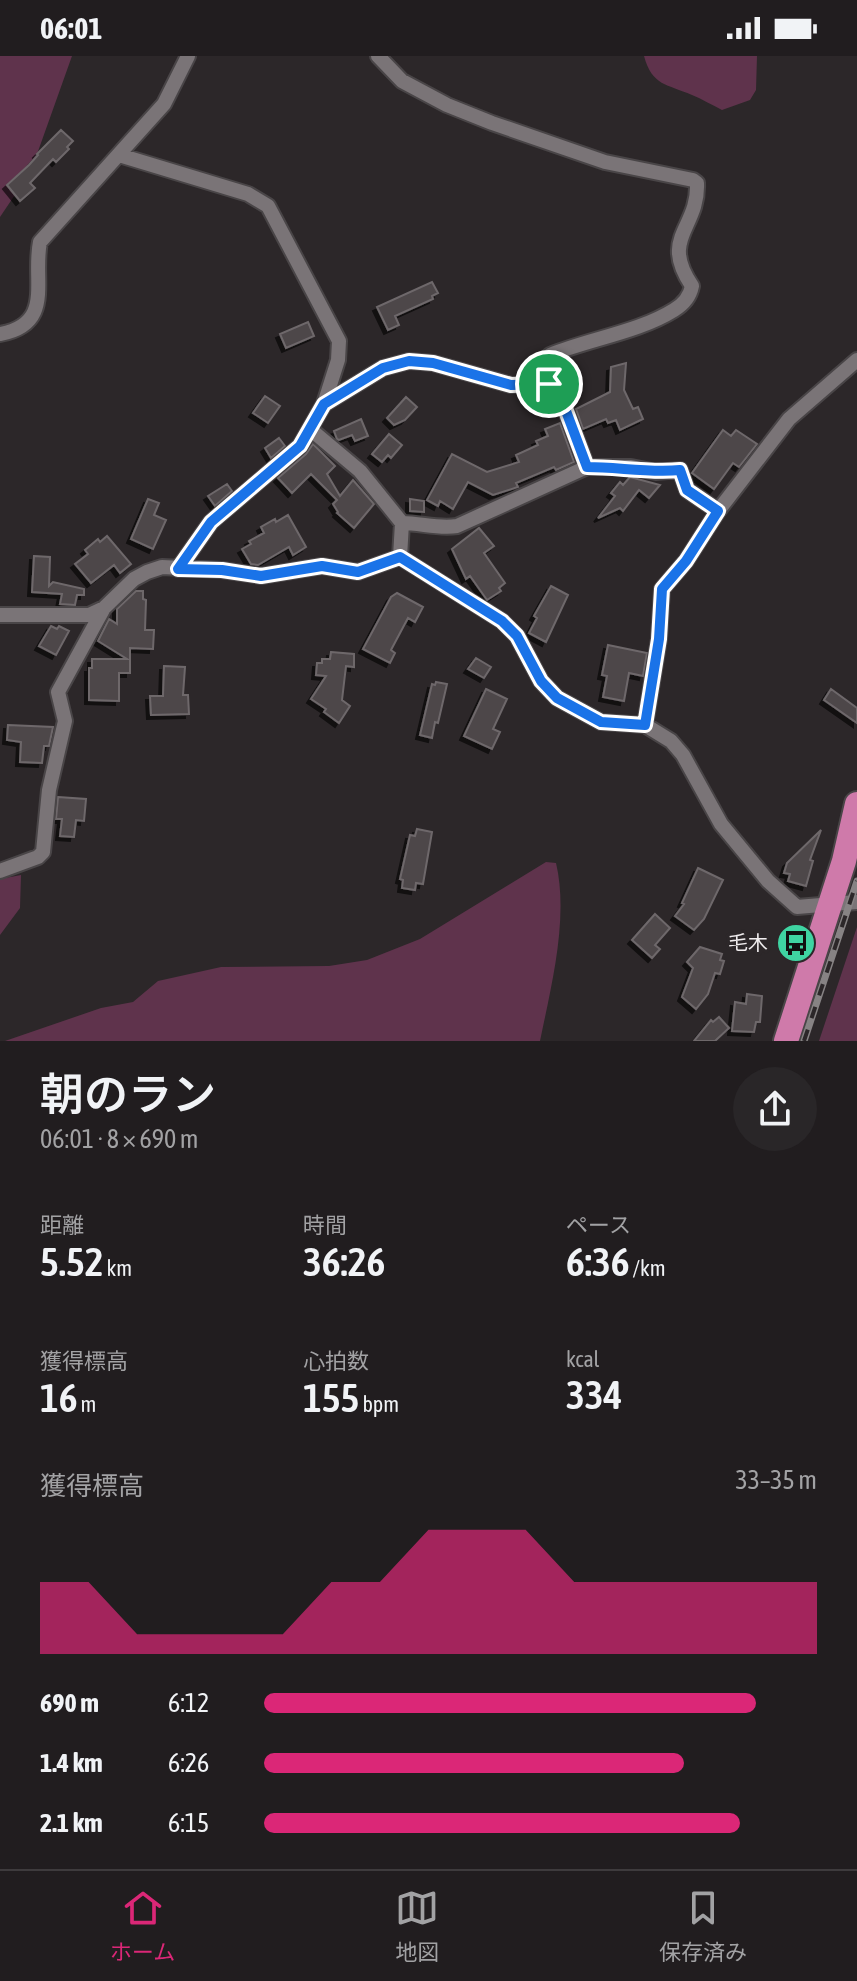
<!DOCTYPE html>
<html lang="ja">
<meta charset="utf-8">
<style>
:root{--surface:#211d1f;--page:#292628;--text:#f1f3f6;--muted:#a2a2a4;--line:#3e3b3d;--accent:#db2777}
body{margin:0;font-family:"Asap Condensed","Noto Sans JP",sans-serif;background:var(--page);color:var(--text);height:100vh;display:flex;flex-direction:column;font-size:30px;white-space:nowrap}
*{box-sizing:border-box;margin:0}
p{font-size:26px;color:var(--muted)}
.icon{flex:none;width:44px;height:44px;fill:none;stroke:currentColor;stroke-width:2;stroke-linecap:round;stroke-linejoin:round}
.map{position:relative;height:985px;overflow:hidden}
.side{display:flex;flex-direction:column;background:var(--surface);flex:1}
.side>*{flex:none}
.pin{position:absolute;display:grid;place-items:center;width:68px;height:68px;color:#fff;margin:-34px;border:4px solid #fff;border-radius:50%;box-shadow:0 2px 8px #0007}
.round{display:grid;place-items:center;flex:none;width:84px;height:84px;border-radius:42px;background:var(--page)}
.headline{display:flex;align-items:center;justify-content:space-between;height:136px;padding:0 40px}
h1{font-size:44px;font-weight:600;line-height:60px}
.metrics{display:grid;grid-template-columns:repeat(3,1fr);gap:12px;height:136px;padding:8px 40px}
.metrics div{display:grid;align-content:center}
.metrics b{font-size:40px;font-weight:600}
.metrics small{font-size:22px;font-weight:400}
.metrics p{font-size:22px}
.chart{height:224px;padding:16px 40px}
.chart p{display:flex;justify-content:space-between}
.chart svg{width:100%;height:144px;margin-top:8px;fill:var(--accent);opacity:.7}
ul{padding:0 40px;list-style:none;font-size:26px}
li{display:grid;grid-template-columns:128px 96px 1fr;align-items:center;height:60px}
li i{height:20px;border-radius:10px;background:var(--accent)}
.status{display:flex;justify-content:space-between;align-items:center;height:56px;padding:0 40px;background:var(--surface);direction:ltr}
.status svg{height:22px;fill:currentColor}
.tabs{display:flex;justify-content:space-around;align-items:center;height:112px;border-top:2px solid var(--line);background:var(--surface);font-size:22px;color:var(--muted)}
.tabs a{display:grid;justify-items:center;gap:4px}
.tabs .current{color:var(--accent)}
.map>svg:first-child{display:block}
</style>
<div class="status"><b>06:01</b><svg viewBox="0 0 49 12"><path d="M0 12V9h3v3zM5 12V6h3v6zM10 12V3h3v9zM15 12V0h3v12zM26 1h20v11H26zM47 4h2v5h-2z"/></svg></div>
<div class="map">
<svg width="857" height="985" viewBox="0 0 857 985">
<defs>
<filter id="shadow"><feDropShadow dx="-4" dy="4" stdDeviation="0" flood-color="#0009"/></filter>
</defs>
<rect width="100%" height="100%" fill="#2c2729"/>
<path fill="#5f334c" d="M 0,0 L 72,0 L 31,115 L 0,161 Z
M 644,0 L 757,0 L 756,34 L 750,44 L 722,54 C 712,49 702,43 692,39 C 667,28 652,30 644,0 Z
M 546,806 L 556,807 C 569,862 551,931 540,985 L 5,985 L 101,952 L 133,946 L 158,925 L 221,911 L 329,910 L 367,904 L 420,883 Z
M 21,819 L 20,852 L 0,879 L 0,823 Z
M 857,871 L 857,985 L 819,985 Z"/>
<path fill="#4d474a" stroke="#6e686b" stroke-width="2" filter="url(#shadow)" d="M 61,74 L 73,85 L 67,91 L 69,93 L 56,106 L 53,103 L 30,127 L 35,132 L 20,145 L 7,129 L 29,109 L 38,99 L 37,98 Z
M 432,226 L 438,237 L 432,240 L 433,243 L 395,260 L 399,269 L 388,274 L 377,251 Z
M 308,266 L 314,280 L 286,292 L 280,278 Z
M 626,307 L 624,334 L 633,353 L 638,351 L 643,363 L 620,374 L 616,364 L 608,367 L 606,363 L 583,373 L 576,353 L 610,336 L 611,311 Z
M 265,340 L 280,350 L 268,367 L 253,357 Z
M 406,341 L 417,351 L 405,364 L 394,369 L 387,362 Z
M 361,363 L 368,380 L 355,385 L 352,379 L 339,384 L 337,383 L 334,375 Z
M 560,367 L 574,406 L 556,414 L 554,411 L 516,427 L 518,431 L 493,439 L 468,426 L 453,453 L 440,445 L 438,450 L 427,444 L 452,398 L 487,416 L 519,406 L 516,399 L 538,389 L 536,385 L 548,380 L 545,373 Z
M 723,374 L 731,380 L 736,374 L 757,388 L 739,411 L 733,407 L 714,433 L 692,417 Z
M 389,378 L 402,389 L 391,402 L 388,399 L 382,406 L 372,398 Z
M 279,382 L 285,390 L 271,402 L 265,392 Z
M 313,388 L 335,410 L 327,418 L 340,440 L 353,424 L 374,448 L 354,472 L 337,457 L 338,456 L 333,448 L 337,444 L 311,418 L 292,437 L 278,422 L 306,398 Z
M 630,421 L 660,429 L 649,442 L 639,434 L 623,455 L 620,452 L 598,462 L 615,440 L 611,437 L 620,426 L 623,429 Z
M 227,428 L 232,435 L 215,450 L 208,440 Z
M 148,443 L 159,447 L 154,459 L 166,464 L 153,493 L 131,483 Z
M 410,443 L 424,445 L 424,456 L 410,455 Z
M 288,459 L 306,491 L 293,499 L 289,491 L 258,509 L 251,508 L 242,493 L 251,488 L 249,485 L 264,477 L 261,471 L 275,463 L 276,466 Z
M 479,472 L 494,490 L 484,497 L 505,527 L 499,532 L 501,535 L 487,544 L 470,520 L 466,523 L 452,493 Z
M 107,480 L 131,508 L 120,517 L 114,509 L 91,527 L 75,508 L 88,498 L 85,494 L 98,483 L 100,486 Z
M 34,500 L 50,501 L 49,530 L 53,526 L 84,533 L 84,539 L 77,539 L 75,549 L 60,548 L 62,538 L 32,536 Z
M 551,530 L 568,539 L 546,586 L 529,577 L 537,562 L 534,560 Z
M 136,535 L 143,535 L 143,543 L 146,544 L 145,574 L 154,574 L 153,593 L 130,592 L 130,617 L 119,617 L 119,645 L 89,644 L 89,612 L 92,612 L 92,603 L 127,603 L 98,585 L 109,563 L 117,568 L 117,553 Z
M 397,537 L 423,551 L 415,566 L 408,562 L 391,594 L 395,597 L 390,607 L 363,593 L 391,541 Z
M 51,570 L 57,573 L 59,570 L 69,575 L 56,599 L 39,590 Z
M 608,589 L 647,597 L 643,620 L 629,617 L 624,645 L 603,641 L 607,620 L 602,619 Z
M 331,596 L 354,598 L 354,611 L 346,610 L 342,644 L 350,650 L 339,667 L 324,656 L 326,653 L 311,643 L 326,620 L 316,619 L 317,607 L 322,607 L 322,603 L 330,603 Z
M 476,602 L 491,611 L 484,622 L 468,613 Z
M 164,610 L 185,611 L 183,639 L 188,639 L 189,658 L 151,659 L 150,640 L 163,640 Z
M 436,626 L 447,628 L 438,667 L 435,666 L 432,682 L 420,679 L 432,628 L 435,629 Z
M 486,633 L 507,643 L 493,673 L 500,676 L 492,693 L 464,680 Z
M 831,633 L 857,652 L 857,667 L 824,644 Z
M 8,669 L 53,671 L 49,690 L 44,690 L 42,707 L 20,706 L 21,686 L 7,684 Z
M 58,741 L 86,743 L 84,765 L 76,764 L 74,781 L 60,780 L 62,763 L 56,763 Z
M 417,773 L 432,776 L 423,828 L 416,827 L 415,834 L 402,832 L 403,824 L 400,823 L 410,779 L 415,780 Z
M 821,774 L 810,804 L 813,805 L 806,830 L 788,825 L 790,818 L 784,817 L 787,807 Z
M 698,812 L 723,824 L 704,863 L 694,874 L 675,860 L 684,848 L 682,847 Z
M 655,858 L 670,872 L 655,889 L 660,893 L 652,902 L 632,884 Z
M 700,891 L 722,898 L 720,904 L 724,905 L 720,918 L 715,917 L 708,938 L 696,953 L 682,941 L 693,912 L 687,906 Z
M 747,938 L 762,940 L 760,966 L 756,966 L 754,976 L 732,975 L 735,946 L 746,948 Z
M 719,961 L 729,972 L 715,985 L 694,985 L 711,964 L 713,966 Z"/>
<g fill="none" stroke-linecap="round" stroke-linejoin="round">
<defs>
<path id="minor" d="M 378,0 L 402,25 L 447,49 L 492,67 L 605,106 L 693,124 L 697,127 C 699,173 659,181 692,230 C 690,240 684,248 674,254 C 639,276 589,283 550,299 L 547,309 L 549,328 L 560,339 L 587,411
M 119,99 L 248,138 L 268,150 L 339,285 L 338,304 L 324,348 L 300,390 L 211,466 L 178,513
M 0,278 C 55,268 32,224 40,186 L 164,48 L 188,0
M 324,348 L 383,312 L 409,305 L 433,307 L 511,329 L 549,328
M 310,373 L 360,415 L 402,467 L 400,501
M 402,467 C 421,467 438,473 457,470 L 587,411 L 631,411 L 656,416 L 680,414 L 687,434 L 718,455
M 400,501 L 502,565 L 517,580 L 541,625 L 557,642 L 601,666 L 645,669 L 671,685 L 683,699 L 721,768 L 768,825 L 797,851 L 857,846
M 0,559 L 89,559 L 104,552
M 645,669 L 659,583 L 662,533 L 686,505 L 718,455 L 789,363 L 857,304
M 0,815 L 38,801 L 43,796 L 49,734 L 65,665 L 58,636 L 104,552 L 134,523 L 147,516 L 162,511 L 222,514 L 261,520 L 322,510 L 358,516 L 400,501"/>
<path id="trunk" d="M 786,985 L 844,805 L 857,748"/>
</defs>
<use href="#minor" stroke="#494547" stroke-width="18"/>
<use href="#trunk" stroke="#494547" stroke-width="28"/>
<use href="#minor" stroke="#7a7477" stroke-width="14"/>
<use href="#trunk" stroke="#cf7aaa" stroke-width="24"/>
<defs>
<path id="rail" d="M 804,985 L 857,825"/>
</defs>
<use href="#rail" stroke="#878384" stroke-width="7"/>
<use href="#rail" stroke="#2c2729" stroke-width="4" stroke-dasharray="12" stroke-linecap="butt"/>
</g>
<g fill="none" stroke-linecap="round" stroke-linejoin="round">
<defs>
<path id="route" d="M 409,305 L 433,307 L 511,329 L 549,328 L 560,339 L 587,411 C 618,411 649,417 680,414 L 687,434 L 718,455 L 686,505 L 662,533 L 659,583 L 645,669 L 601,666 L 557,642 L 541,625 L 517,580 L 502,565 L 400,501 L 358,516 L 322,510 L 261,520 L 222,514 L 178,513 L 211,466 L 300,390 L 324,348 L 383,312 Z"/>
</defs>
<use href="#route" stroke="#fff" stroke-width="16"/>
<use href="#route" stroke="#1a73e8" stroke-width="10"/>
</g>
<defs>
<symbol id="bus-disc" viewBox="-11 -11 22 22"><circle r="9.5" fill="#3fd4a2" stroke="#2c2729"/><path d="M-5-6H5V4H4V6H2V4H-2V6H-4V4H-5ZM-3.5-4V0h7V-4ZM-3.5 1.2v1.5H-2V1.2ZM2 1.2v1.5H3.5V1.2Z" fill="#111"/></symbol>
</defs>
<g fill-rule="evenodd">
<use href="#bus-disc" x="774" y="865" width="44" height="44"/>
</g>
<g text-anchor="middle" stroke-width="7" stroke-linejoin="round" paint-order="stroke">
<g font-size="20" fill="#f0edee" stroke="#2c2729" text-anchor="end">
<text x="768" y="894">毛木</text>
</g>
</g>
</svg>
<div class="pin" style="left:549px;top:328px;background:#1e9e55"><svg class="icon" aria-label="arrive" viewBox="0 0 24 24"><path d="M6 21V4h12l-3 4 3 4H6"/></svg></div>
</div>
<section class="side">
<div class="headline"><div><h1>朝のラン</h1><p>06:01 · 8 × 690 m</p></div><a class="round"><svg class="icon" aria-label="share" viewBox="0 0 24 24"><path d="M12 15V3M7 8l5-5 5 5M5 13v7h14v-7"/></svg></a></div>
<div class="metrics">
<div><p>距離</p><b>5.52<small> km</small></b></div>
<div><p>時間</p><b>36:26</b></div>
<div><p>ペース</p><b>6:36<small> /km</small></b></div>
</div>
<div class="metrics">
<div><p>獲得標高</p><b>16<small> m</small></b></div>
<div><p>心拍数</p><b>155<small> bpm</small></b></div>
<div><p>kcal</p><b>334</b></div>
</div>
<div class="chart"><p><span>獲得標高</span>33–35 m</p>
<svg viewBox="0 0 160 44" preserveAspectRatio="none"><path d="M0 44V22L10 22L20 38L30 38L40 38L50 38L60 22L70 22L80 6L90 6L100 6L110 22L120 22L130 22L140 22L150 22L160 22V44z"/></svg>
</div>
<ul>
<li><b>690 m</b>6:12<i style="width:89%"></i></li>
<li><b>1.4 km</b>6:26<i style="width:76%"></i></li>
<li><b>2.1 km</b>6:15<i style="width:86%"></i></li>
</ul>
</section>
<nav class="tabs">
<a class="current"><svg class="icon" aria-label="home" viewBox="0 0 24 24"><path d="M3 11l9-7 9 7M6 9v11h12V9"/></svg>ホーム</a>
<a><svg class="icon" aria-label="map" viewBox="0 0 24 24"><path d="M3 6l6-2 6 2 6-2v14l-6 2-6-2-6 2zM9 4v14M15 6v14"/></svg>地図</a>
<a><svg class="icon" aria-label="saved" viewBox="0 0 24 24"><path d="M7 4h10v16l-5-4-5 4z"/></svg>保存済み</a>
</nav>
